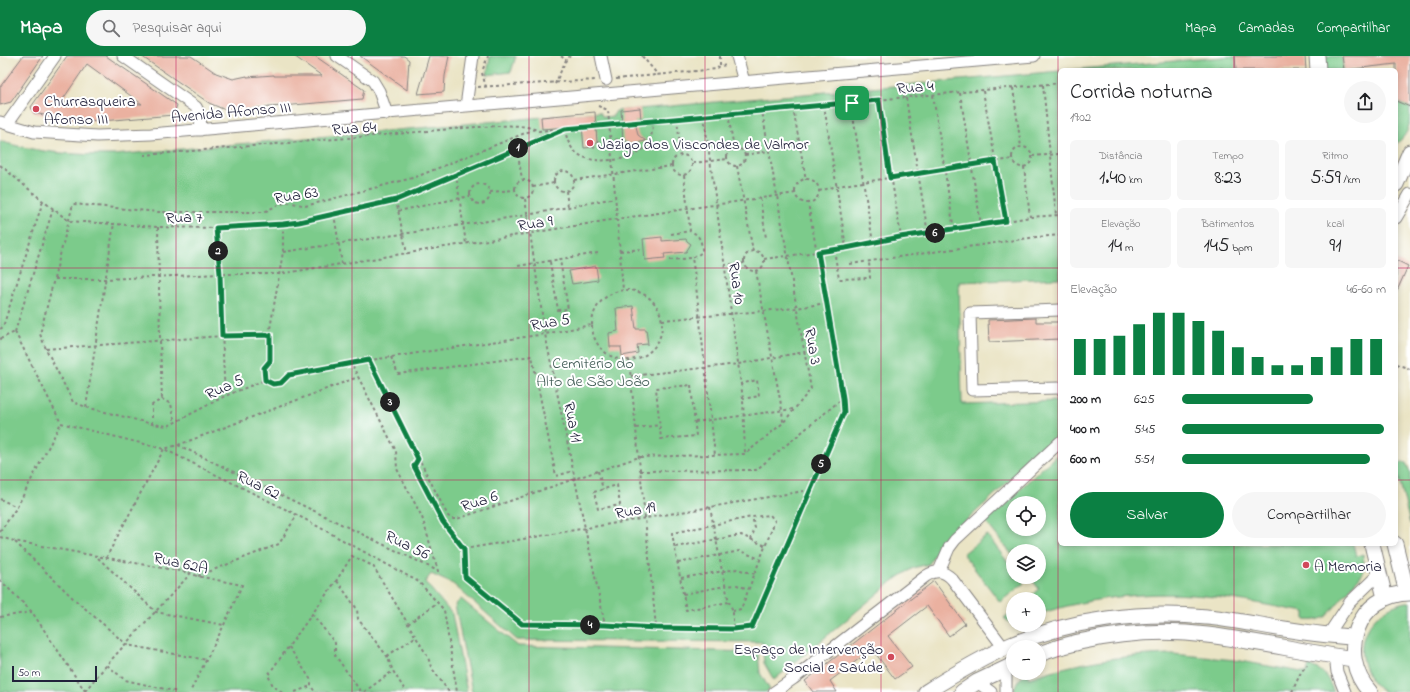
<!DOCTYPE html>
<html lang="pt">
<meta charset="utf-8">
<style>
:root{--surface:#fff;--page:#f6f6f6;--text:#202124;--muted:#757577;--accent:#0b8043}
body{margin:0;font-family:"Indie Flower",sans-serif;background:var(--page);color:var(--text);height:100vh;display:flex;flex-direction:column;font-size:15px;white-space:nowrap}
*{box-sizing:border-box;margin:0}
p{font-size:13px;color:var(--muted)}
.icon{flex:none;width:22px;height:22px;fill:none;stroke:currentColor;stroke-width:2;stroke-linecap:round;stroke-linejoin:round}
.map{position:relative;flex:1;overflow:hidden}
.drawer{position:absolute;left:1058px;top:12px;width:340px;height:478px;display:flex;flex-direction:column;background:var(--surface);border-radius:6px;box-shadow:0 2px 6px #0003}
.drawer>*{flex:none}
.buttons{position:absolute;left:1006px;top:440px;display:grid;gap:8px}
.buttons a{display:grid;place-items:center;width:40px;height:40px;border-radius:50%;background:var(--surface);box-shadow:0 2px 6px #0003;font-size:20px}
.scale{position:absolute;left:12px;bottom:10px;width:85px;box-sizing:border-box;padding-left:4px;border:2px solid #22223b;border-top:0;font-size:11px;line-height:14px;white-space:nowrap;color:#22223b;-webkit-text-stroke:3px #fff;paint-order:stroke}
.pin{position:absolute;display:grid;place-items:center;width:34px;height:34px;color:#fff;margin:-17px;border-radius:8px;box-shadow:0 2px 6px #0006}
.km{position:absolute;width:20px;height:20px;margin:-10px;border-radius:50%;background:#222;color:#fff;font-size:11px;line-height:20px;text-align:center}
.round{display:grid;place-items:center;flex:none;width:42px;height:42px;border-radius:21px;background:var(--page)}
.overview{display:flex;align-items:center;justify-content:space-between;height:68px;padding:0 12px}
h1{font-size:22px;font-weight:600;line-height:30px}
.figures{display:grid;grid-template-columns:repeat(3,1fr);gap:6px;height:68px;padding:4px 12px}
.figures div{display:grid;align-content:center;border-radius:6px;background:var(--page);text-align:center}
.figures b{font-size:20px;font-weight:600}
.figures small{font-size:11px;font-weight:400}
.figures p{font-size:11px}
.chart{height:112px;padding:8px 12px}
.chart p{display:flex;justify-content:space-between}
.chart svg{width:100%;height:72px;margin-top:4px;stroke:var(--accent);stroke-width:6}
.button{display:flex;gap:8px;margin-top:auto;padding:8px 12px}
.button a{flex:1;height:46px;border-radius:24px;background:var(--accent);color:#fff;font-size:16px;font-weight:600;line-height:46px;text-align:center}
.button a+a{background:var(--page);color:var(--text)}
ul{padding:0 12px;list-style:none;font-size:13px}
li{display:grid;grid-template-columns:64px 48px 1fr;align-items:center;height:30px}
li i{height:10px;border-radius:5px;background:var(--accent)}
header{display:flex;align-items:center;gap:24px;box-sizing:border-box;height:56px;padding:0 20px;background:var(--accent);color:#fff}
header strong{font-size:19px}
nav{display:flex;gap:22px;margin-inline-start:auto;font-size:14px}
.search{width:280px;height:36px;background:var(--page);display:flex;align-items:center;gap:10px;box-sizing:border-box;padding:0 14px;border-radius:22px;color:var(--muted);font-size:15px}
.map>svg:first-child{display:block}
</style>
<header>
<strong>Mapa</strong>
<div class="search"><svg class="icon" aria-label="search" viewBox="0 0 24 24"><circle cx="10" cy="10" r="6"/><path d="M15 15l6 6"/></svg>Pesquisar aqui</div>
<nav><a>Mapa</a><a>Camadas</a><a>Compartilhar</a></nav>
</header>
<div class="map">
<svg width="1410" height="636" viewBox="0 0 1410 636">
<rect width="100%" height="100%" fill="#fff"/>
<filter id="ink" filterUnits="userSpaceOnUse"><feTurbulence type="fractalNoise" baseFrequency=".025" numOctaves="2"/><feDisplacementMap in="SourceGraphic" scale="8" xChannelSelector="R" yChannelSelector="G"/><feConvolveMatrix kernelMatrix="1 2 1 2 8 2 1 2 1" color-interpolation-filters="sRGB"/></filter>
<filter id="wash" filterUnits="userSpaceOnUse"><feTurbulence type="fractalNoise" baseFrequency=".012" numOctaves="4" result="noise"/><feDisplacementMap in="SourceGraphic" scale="16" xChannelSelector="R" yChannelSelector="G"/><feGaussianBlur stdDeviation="0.9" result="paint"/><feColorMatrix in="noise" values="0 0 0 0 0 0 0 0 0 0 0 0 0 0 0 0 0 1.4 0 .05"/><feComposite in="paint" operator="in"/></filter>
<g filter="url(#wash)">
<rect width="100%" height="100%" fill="#eae4c5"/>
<path fill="#7ccb8b" stroke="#4f7663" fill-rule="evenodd" d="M 490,0 L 516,0 L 511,16 L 487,19 Z
M 1235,0 L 1236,14 L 1067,14 Z
M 1322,0 L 1342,0 L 1344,14 L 1323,14 Z
M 1060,15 L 1060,222 L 959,226 L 962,348 L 1060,345 L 1060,378 L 940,489 L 929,508 L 913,512 L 893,525 L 774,624 L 764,607 L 762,586 L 517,584 L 453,528 L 431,518 L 425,526 L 452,558 L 467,636 L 0,636 L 0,85 C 37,97 75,99 114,99 L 600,56 L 602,60 L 606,61 L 613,60 L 616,55 Z
M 1396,45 L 1410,51 C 1410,68 1410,77 1396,88 Z
M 1060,396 L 1060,488 L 1353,488 L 1356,500 L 1363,498 L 1364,507 L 1363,517 L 1327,560 C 1320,564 1313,565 1305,564 L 1305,556 C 1275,551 1245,544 1215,541 C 1156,534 1095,540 1039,558 L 1039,543 L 1027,543 L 1039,533 L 1030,521 L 1039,521 L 1039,495 L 1013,495 L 1013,500 L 985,465 ZM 1013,447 L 1039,447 L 1039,473 L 1013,473 Z
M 1402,406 L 1406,407 L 1410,416 L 1410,468 L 1397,414 L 1398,409 Z
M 987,479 L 1013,513 L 1013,521 L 1019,521 L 1024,527 L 1000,546 L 963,498 Z
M 461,543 L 518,590 L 758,596 L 760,617 L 770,634 L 765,636 L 472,636 L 455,549 Z
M 1406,546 L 1410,546 L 1410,636 C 1402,636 1389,636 1383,635 C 1376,632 1370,623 1367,617 C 1351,584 1372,553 1406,546 Z
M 1013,555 L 1013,566 L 1009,566 L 1004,562 Z
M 1173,598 L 1235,604 L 1307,617 L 1309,610 C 1326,614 1327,622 1334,636 L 1014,636 C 1015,627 1019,622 1027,618 L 1029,622 C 1076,606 1124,599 1173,598 Z"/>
<g id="blocks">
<path fill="#eab1a0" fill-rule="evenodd" d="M 23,0 L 43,0 L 11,46 L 0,49 L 0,31 Z
M 67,0 L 106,0 L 177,49 L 174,59 L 101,65 L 58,62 L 34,57 L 31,51 ZM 87,8 L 142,48 L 61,46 Z
M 141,0 L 191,0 L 216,17 L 233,23 L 247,20 L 247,21 L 274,19 L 274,20 L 322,20 L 294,0 L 315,0 L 364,34 L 362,43 L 236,54 L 223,53 L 209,47 Z
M 360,0 L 404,0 L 409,4 L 407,34 Z
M 429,0 L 449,0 L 445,20 L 444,36 L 418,38 Z
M 1235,0 L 1305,0 L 1306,14 L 1236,14 Z
M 1342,0 L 1410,0 L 1410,51 L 1396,45 L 1396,8 L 1344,14 Z
M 640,52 L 641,64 L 635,65 L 638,79 L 646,85 L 630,88 L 627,87 L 627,85 L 623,86 L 621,54 Z
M 595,56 L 597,87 L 594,88 L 595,91 L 584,92 L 582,70 L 542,73 L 541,61 Z
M 662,181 L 662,185 L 686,183 L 687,185 L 691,188 L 686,196 L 664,198 L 665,202 L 645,204 L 643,183 Z
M 1396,204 L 1408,210 L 1396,237 Z
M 596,210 L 598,224 L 572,228 L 569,215 Z
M 633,250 L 636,273 L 646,273 L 648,288 L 637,289 L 638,297 L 622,300 L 621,291 L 610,291 L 609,277 L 618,275 L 616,252 Z
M 1036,262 L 1036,266 L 1060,266 L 1060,283 L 989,286 L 988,264 Z
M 934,525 L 965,568 L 949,580 L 927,550 L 888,580 L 912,611 L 895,623 L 872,593 L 830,625 L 837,636 L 813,636 L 805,625 Z"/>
</g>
</g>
<g filter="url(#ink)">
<use href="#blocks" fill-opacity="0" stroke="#868380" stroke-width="1"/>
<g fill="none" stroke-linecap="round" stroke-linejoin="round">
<defs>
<path id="minor" d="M 123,0 L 196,51 L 200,59 L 201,74
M 337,0 L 373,25 L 379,35 L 387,58
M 601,0 L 606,24
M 737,0 L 744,26
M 466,50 L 473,0
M 0,66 L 34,76 L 97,80 L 151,78 L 1034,0
M 7,68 L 55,0
M 1396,162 L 1410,138
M 1060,254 L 970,257 L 972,334 L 1060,332
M 939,515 L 949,492 L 955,484 L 1060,386
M 1328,579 L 1350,546 L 1379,518
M 1335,600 L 1337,616 L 1345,636
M 977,626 L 991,636
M 774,636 L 793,623 L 926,520 C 936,514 943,514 952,523 L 1004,592
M 1006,636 L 1006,611"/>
<path id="major" d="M 1317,0 L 1318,14
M 1396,128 L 1410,96
M 1372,488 L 1385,542
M 1395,488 L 1407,537
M 1039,598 C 1089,579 1154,572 1207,579 C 1256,585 1304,596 1354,603
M 926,636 C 953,619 981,602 1011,589 C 1072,563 1141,555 1207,561 C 1223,562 1239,566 1255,568 C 1288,574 1321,579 1354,581
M 962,636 L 977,626 L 1013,609
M 1370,636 C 1336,599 1357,537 1410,537"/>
</defs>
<use href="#minor" stroke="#868380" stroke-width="13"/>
<use href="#major" stroke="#868380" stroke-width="17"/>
<path stroke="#868380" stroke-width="2" stroke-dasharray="3 3" stroke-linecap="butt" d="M 561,0 L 566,4
M 642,0 L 658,19
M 720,0 L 720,10 L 728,9
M 483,13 L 488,0
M 1208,14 L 1225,12 L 1225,14
M 482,17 L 486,31
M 616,23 L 716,13 L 720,10
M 555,28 L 566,4 L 570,0
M 1043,29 L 1056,159
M 478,31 L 596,24
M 1013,32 L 1021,91
M 983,35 L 1006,165
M 960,37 L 981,169
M 933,39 L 954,174
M 906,42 L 928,178
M 879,44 L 901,181
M 851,47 L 873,187
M 824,49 L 846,192
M 598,50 L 608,54 L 623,234
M 793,52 L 806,124
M 728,58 L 734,92
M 704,60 L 743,343 L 745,398
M 677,63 L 681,99
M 535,73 L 416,121 L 305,150 C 285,144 282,147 264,156 L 158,156 L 73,148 L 40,278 L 46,293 L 73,346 L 86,351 L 152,368 L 168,370 L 225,340 L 265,324 L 273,328 L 281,327 L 289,319 L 351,307 L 545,278 L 591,269
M 565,73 C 569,101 587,106 612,104 C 637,102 653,93 653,65
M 597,86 L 623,83
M1012 101a10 10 0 1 1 20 0a10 10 0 1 1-20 0Z
M727 101a9 9 0 1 1 18 0a9 9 0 1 1-18 0Z
M 517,93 L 522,123
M672 109a10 10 0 1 1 20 0a10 10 0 1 1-20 0Z
M 144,99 L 477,71 C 496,71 521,66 539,75 L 1060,27
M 745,99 L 769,95
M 1032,100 L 1060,98
M 693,107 L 727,103
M 0,109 L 43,145 L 69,165 L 158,171 L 216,172 L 283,168 L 299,166 L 396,144 L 562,74
M 737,110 L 753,195
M 1024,111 L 1030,161
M554 125a10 10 0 1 1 20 0a10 10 0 1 1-20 0Z
M 456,118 L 466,188
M 684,119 L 690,175 C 700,179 702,186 702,196 L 698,199 L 692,202 L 695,221 L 715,399
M795 135a12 12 0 1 1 24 0a12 12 0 1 1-24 0Z
M515 133a9 9 0 1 1 18 0a9 9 0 1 1-18 0Z
M 574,124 L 672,110
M470 138a10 10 0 1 1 20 0a10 10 0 1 1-20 0Z
M 533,131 L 554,127
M 566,135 L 568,151
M 819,135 L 837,130 L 1012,103
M 490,136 L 514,134
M 760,142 L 766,182
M 525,143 L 545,278 L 605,569
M 396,144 L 407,198
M 398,155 L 470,140
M 334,158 L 342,208
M 158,171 L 160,285 L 162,343
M 216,172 C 221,228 222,284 225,340
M 671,178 L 690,175
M 834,194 L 839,223 L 870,222 L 869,205
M 620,195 L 644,193
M744 205a10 10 0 1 1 20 0a10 10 0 1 1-20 0Z
M 283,196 L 527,159 L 615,142
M 764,203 L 846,192 L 901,181 L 954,174 L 1030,161 L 1060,159
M 670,204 L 692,202
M 550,206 L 558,254 L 568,253 L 560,204
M 850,208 L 1036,181 L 1060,179
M 724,209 L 744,207
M 518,210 L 598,197
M 756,215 L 782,354 L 783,366
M 55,223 L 105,223 L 221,218 L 279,218 L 617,163 L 796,137
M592 269a35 35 0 1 1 70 0a35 35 0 1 1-70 0Z
M 662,264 L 796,252 L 826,247
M 0,273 L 3,271 L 43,145
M 15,276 L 61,367 L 164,393 L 297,459 L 419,526 L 444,554 L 457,636
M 15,276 L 53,153
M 0,283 L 15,276
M 46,293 L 222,280 L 269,279
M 391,301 L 398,318 L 532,300 L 556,420 L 573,415
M 369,304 L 448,460 L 452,463 L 457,463 L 639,401 L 745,398 L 783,367 L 811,333 L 762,55
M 629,304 L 656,571
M 1396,308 L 1410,313
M 631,320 L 738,308 L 804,296
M 265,324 L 264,312 L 270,305 L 269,279 L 283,196 L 283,168
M 740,328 L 757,324 L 759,340 L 743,343
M 691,329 L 696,380 L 661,383 L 656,332 Z
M 86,351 L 114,167
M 695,366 L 793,353
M 152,368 L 152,349 L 162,343 L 171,348 L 175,367
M 636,372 L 660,369
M 178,389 L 438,515 L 422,461 L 397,413 L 396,395 L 351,307
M 418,403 L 414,410 L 443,466 L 464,493 L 465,521 L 523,568 L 605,569 L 733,573 L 752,571 L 844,356 L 843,342 L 808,147
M 598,415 L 603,433
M 640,415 L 756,414 L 843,342
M 617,429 L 620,449 L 598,453 L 594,436 Z
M 0,443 L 17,451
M 710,451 L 722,515 L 729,546 L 733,555 L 733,573
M 0,476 L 17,451 L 61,367
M 0,481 L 14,485 L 190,517 L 197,520 L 242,529 L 224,569 L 190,636
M 751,484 L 755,472 L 752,461
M 15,486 L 73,542 L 127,589 L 207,604
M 675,491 L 741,479 L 766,490
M 464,493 L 810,434
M 98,502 L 156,556 L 224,569
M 106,502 L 164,393 L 178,389 L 358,321
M 678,507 L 740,495 L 760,503
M 198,520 L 279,488 L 297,459
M 681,522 L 737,513 L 755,518
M 0,524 L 32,556 L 85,635
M 337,525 L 357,553 L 358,563 L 387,600 L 393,615 L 406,636
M 683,538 L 725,530 L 737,529 L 748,533
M 729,546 L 686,554 L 672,477 L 752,461 L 770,459 L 775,465 L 741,553 L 733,555
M 312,558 L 335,587 L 335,599 L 361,636
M 0,561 L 32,556
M 408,568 L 438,546
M 289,591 L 311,624 L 311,630 L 315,636
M 387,600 L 415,581
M 107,609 L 125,624 L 178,636
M 85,635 C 118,594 155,557 190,518
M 282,636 L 273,630 L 268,619 L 336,525 L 352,500 L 373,510 L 428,601 L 431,611 L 449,636
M 295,636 L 311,630
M 364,636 L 393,615
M 1292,636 L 1301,616 L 1307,609"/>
<use href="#minor" stroke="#fff" stroke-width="11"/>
<use href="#major" stroke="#fff" stroke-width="15"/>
</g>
</g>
<g fill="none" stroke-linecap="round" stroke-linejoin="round" filter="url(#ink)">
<defs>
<path id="route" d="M 879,44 L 890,122 L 995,105 L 1006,165 L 900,181 L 846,192 L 818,196 L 843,342 L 844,356 L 752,571 L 733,573 L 656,572 L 605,569 L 522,568 L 465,521 L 464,493 L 443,466 L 414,410 L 418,403 L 369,304 L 289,319 L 281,327 L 273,328 L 265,324 L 264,312 L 270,305 L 270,279 L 222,280 L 220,218 L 216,172 L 283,168 L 299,166 L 396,144 L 565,73 Z"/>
</defs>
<use href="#route" stroke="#fff" stroke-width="8"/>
<use href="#route" stroke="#0b8043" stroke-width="5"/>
</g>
<path fill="none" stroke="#c2185b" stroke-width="1" stroke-opacity="0.55" d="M 176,0 L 176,636M 352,0 L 352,636M 529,0 L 529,636M 705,0 L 705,636M 881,0 L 881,636M 1058,0 L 1058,636M 1234,0 L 1234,14M 0,212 L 1060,212M 1396,212 L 1410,212M 0,424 L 1060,424M 1396,424 L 1410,424M 1234,488 L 1234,636"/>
<g fill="#d1495b" stroke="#fff" stroke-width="1.5">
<circle cx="36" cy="53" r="4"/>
<circle cx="590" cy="87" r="4"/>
<circle cx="1306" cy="509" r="4"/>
<circle cx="891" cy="601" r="4"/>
</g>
<g text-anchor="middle" stroke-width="4" stroke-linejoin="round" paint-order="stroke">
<g font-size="16" fill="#22223b" stroke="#fff">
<text transform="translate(915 30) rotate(-5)" y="6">Rua 4</text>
<text transform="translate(231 55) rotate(-5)" y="6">Avenida Afonso III</text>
<text transform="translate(354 71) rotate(-4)" y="6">Rua 64</text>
<text transform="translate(296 138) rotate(-9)" y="6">Rua 63</text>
<text x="184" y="166">Rua 7</text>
<text transform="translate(535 166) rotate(-9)" y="6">Rua 9</text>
<text transform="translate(738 227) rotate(81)" y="6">Rua 10</text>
<text transform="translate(550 265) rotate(-10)" y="6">Rua 5</text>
<text transform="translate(814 290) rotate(80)" y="6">Rua 3</text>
<text transform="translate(224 330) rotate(-25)" y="6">Rua 5</text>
<text transform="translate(574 366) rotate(78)" y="6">Rua 11</text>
<text transform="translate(259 428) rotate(26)" y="6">Rua 62</text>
<text transform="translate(479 444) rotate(-18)" y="6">Rua 6</text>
<text transform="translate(635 453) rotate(-10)" y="6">Rua 19</text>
<text transform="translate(408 488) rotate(26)" y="6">Rua 56</text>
<text transform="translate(181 506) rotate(12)" y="6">Rua 62A</text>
</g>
<g font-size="16" fill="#22223b" stroke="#fff" text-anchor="start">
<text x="44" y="50">Churrasqueira<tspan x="44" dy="18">Afonso III</tspan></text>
<text x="598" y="93">Jazigo dos Viscondes de Valmor</text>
<text x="1314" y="515">A Memoria</text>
<text x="883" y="598" text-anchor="end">Espaço de Intervenção<tspan x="883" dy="18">Social e Saúde</tspan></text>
</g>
<g font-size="16" fill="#425d57" stroke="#fff">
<text x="593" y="312">Cemitério do<tspan x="593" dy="18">Alto de São João</tspan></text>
</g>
</g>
</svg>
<div class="buttons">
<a><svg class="icon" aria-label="locate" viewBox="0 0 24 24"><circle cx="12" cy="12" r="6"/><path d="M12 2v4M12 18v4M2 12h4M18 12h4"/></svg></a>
<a><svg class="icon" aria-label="layers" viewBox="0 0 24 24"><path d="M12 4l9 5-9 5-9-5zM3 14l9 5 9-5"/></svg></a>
<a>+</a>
<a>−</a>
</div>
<div class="scale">50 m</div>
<div class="pin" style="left:852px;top:47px;background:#1e9e55"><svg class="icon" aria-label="arrive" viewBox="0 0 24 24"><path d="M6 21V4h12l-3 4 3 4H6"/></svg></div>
<b class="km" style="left:518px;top:92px">1</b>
<b class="km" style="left:218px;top:195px">2</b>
<b class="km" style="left:390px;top:346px">3</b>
<b class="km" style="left:590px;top:569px">4</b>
<b class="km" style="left:821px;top:408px">5</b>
<b class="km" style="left:935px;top:177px">6</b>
<section class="drawer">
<div class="overview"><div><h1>Corrida noturna</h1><p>19:02</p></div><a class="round"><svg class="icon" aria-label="share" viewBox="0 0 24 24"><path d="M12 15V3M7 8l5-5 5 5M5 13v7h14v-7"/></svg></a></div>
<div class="figures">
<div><p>Distância</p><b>1.40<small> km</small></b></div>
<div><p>Tempo</p><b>8:23</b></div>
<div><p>Ritmo</p><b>5:59<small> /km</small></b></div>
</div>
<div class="figures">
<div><p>Elevação</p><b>14<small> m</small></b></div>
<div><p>Batimentos</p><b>145<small> bpm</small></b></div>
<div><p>kcal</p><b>91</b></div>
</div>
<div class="chart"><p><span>Elevação</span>46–60 m</p>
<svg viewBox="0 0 160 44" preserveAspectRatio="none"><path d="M5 44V22M15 44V22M25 44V20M35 44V13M45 44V6M55 44V6M65 44V11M75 44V17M85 44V27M95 44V33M105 44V38M115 44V38M125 44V33M135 44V27M145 44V22M155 44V22"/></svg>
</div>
<ul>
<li><b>200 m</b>6:25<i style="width:64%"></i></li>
<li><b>400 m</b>5:45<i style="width:99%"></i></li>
<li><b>600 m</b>5:51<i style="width:92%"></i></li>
</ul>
<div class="button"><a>Salvar</a><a>Compartilhar</a></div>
</section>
</div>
